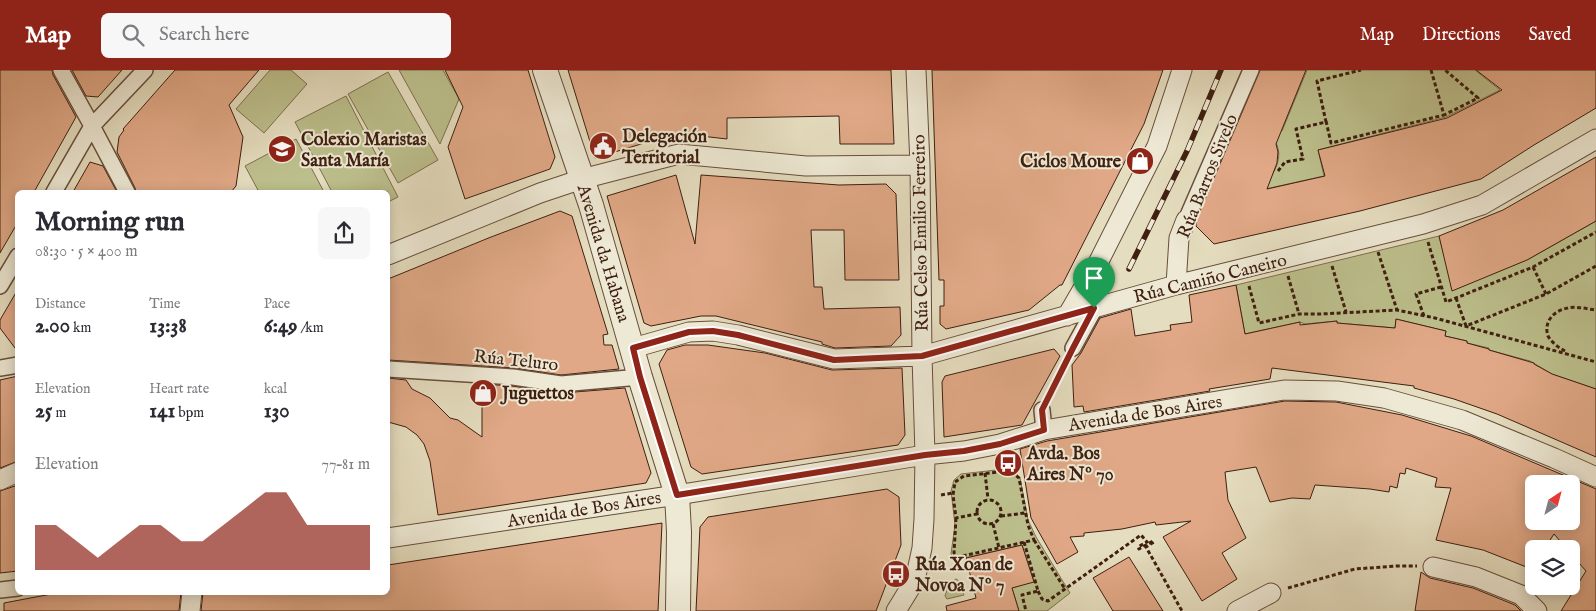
<!DOCTYPE html>
<meta charset="utf-8">
<style>
:root{--surface:#fff;--page:#f7f7f7;--text:#2b2b33;--muted:#7c7c81;--accent:#8f2418}
body{margin:0;font-family:"IM FELL English",serif;background:var(--page);color:var(--text);height:100vh;display:flex;flex-direction:column;font-size:19px;white-space:nowrap}
*{box-sizing:border-box;margin:0}
p{font-size:16px;color:var(--muted)}
.icon{flex:none;width:28px;height:28px;fill:none;stroke:currentColor;stroke-width:2;stroke-linecap:round;stroke-linejoin:round}
.map{position:relative;flex:1;overflow:hidden}
.drawer{position:absolute;left:15px;top:120px;width:375px;height:405px;display:flex;flex-direction:column;background:var(--surface);border-radius:8px;box-shadow:0 2px 12px #0003}
.drawer>*{flex:none}
.needle{width:32px;rotate:36deg}
.controls{position:absolute;left:1525px;top:405px;display:grid;gap:10px}
.controls a{display:grid;place-items:center;width:55px;height:55px;border-radius:8px;background:var(--surface);box-shadow:0 2px 12px #0003;font-size:25px}
.pin{position:absolute;display:grid;place-items:center;width:42px;height:42px;color:#fff;margin:-51px -21px;border-radius:50% 50% 50% 0;rotate:-45deg;box-shadow:0 0 5px #0007}
.pin .icon{rotate:45deg}
.round{display:grid;place-items:center;flex:none;width:52px;height:52px;border-radius:8px;background:var(--page)}
.summary{display:flex;align-items:center;justify-content:space-between;height:85px;padding:0 20px}
h1{font-size:28px;font-weight:700;line-height:38px}
.metrics{display:grid;grid-template-columns:repeat(3,1fr);gap:8px;height:85px;padding:5px 20px}
.metrics div{display:grid;align-content:center}
.metrics b{font-size:21px;font-weight:700}
.metrics small{font-size:14px;font-weight:400}
.metrics p{font-size:14px}
.chart{height:140px;padding:10px 20px}
.chart p{display:flex;justify-content:space-between}
.chart svg{width:100%;height:90px;margin-top:5px;fill:var(--accent);opacity:.7}
header{display:flex;align-items:center;gap:30px;box-sizing:border-box;height:70px;padding:0 25px;background:var(--accent);color:#fff}
header strong{font-size:24px}
nav{display:flex;gap:28px;margin-inline-start:auto;font-size:18px}
.search{width:350px;height:45px;background:var(--page);display:flex;align-items:center;gap:12px;box-sizing:border-box;padding:0 18px;border-radius:8px;color:var(--muted);font-size:19px}
.map>svg:first-child{display:block}
</style>
<header>
<strong>Map</strong>
<div class="search"><svg class="icon" aria-label="search" viewBox="0 0 24 24"><circle cx="10" cy="10" r="6"/><path d="M15 15l6 6"/></svg>Search here</div>
<nav><a>Map</a><a>Directions</a><a>Saved</a></nav>
</header>
<div class="map">
<svg width="1596" height="541" viewBox="0 0 1596 541">
<rect width="100%" height="100%" fill="#e5ddbf"/>
<filter id="stains"><feTurbulence type="fractalNoise" baseFrequency=".004" numOctaves="4"/><feColorMatrix values="0 0 0 0 .2 0 0 0 0 .09 0 0 0 0 .02 0 0 0 .5 -.17"/></filter>
<radialGradient id="worn" r=".72"><stop offset=".6" stop-color="#630" stop-opacity="0"/><stop offset="1" stop-color="#630" stop-opacity=".3"/></radialGradient>
<path fill="#bcbf8c" stroke="#7e6f4e" d="M 270,0 L 291,0 L 307,14 L 264,63 L 236,39 Z
M 399,0 L 443,0 L 459,29 L 440,74 Z
M 1307,0 L 1475,0 L 1500,20 L 1446,47 L 1318,80 L 1324,106 L 1261,120 C 1273,105 1286,88 1274,69 L 1278,59 L 1282,61 Z
M 388,2 L 438,90 L 398,113 L 348,24 Z
M 346,26 L 398,127 L 388,132 L 388,122 L 332,122 L 295,52 Z
M 296,69 L 324,122 L 259,122 L 245,96 Z
M 1596,151 L 1596,319 L 1552,304 L 1530,291 L 1489,280 L 1489,278 L 1467,273 L 1467,271 L 1445,266 L 1446,261 L 1396,249 L 1395,258 L 1337,253 L 1337,251 L 1305,254 L 1300,252 L 1245,264 L 1236,215 L 1439,166 L 1453,220 L 1529,189 Z
M 1005,399 L 1014,401 L 1020,408 L 1028,450 L 1036,467 L 1070,523 L 1047,541 L 1019,541 L 1012,518 L 1034,511 L 1022,475 L 956,490 L 953,488 L 951,484 L 955,455 L 951,421 L 954,410 L 961,404 Z
M 956,509 L 959,511 L 964,525 L 947,529 L 945,526 C 947,519 949,513 956,509 Z"/>
<path fill="#e0a886" stroke="#3f1f10" fill-rule="evenodd" d="M 0,0 L 52,0 L 53,5 L 76,47 L 34,122 L 18,122 L 18,152 L 0,183 Z
M 72,0 L 122,0 L 98,27 L 86,26 Z
M 175,0 L 259,0 L 229,35 L 243,67 L 236,116 L 231,122 L 136,122 L 135,118 L 117,82 L 119,67 L 124,60 L 123,59 Z
M 445,0 L 528,0 L 555,87 L 550,99 L 465,129 L 448,77 L 463,37 Z
M 568,0 L 891,0 L 894,74 L 840,74 L 839,46 L 727,48 L 727,69 L 701,66 L 693,67 L 692,63 L 684,66 L 683,62 L 675,66 L 674,64 L 595,88 Z
M 932,0 L 1163,0 L 1144,54 L 1062,215 L 1060,215 L 1029,240 L 946,259 L 940,254 L 940,236 L 944,236 L 944,210 L 939,210 Z
M 1260,0 L 1306,0 L 1276,74 L 1278,82 L 1277,93 L 1267,119 L 1325,106 L 1318,80 L 1447,48 L 1502,20 L 1476,0 L 1596,0 L 1596,38 L 1534,75 L 1481,109 L 1360,141 L 1214,174 L 1196,156 L 1197,148 Z
M 1596,87 L 1596,151 L 1527,190 L 1452,221 L 1439,166 L 1503,140 Z
M 90,92 L 103,96 L 117,122 L 73,122 Z
M 676,105 L 695,174 L 701,105 L 839,115 L 886,114 L 896,124 L 899,210 L 845,210 L 844,160 L 811,160 L 814,217 L 822,217 L 824,239 L 900,237 L 901,265 L 891,276 L 835,278 L 822,274 L 822,272 L 716,246 L 701,246 L 651,256 L 644,253 L 607,126 Z
M 560,141 L 572,146 L 608,264 L 603,265 L 604,275 L 612,275 L 619,299 L 561,305 L 514,298 L 388,290 L 388,209 L 491,167 Z
M 1236,215 L 1245,264 L 1300,252 L 1300,255 L 1337,251 L 1337,253 L 1395,258 L 1396,249 L 1446,261 L 1445,266 L 1467,271 L 1467,273 L 1489,279 L 1489,280 L 1534,293 L 1534,294 L 1552,304 L 1596,319 L 1596,387 L 1497,344 L 1454,329 L 1414,318 L 1414,316 L 1272,298 L 1270,309 L 1209,319 L 1210,321 L 1084,342 L 1083,336 L 1074,337 L 1072,295 L 1081,283 L 1100,248 L 1131,239 L 1135,266 L 1171,260 L 1170,255 L 1192,252 L 1189,225 Z
M 18,219 L 18,282 L 0,258 L 0,250 Z
M 685,275 L 708,275 L 765,283 L 832,300 L 902,298 L 905,365 L 898,375 L 702,404 L 691,397 L 659,294 L 667,280 Z
M 1054,279 L 1060,286 L 1022,355 L 944,367 L 942,312 L 945,306 Z
M 18,306 L 18,391 L 0,398 L 0,310 Z
M 388,308 L 406,310 L 412,319 L 430,328 L 450,348 L 458,350 L 482,367 L 482,314 L 512,316 L 562,323 L 625,318 L 651,403 L 646,413 L 438,445 L 430,391 L 424,374 L 417,365 L 406,357 L 388,352 Z
M 1285,331 L 1336,332 L 1402,345 L 1471,366 L 1596,419 L 1596,541 L 1561,541 L 1586,501 L 1571,484 L 1571,479 L 1567,479 L 1554,464 L 1544,479 L 1534,479 L 1534,500 L 1483,480 L 1436,470 L 1451,418 L 1435,417 L 1437,408 L 1406,398 L 1405,404 L 1400,403 L 1397,418 L 1390,416 L 1389,422 L 1370,419 L 1315,415 L 1310,429 L 1292,428 L 1270,432 L 1256,397 L 1225,402 L 1228,430 L 1246,468 L 1222,483 L 1237,509 L 1202,531 L 1163,467 L 1191,451 L 1156,455 L 1155,452 L 1122,459 L 1084,463 L 1084,466 L 1070,467 L 1078,482 L 1057,494 L 1031,448 L 1020,379 L 1047,371 ZM 1534,414 L 1571,414 L 1571,451 L 1534,451 Z
M 18,415 L 18,501 L 0,503 L 0,421 Z
M 887,419 L 899,427 L 901,475 L 876,541 L 696,541 L 700,457 L 708,447 Z
M 662,453 L 658,541 L 201,541 L 203,522 L 388,522 L 388,495 Z
M 1022,475 L 1034,512 L 1012,518 L 1019,541 L 947,541 L 946,536 L 976,528 L 966,488 Z
M 1129,487 L 1163,541 L 1113,541 L 1093,508 Z
M 1421,502 L 1430,508 L 1473,518 L 1515,535 L 1521,541 L 1415,541 Z
M 62,522 L 181,522 L 179,541 L 4,541 L 4,533 Z"/>
<g fill="none" stroke-linecap="round" stroke-linejoin="round">
<defs>
<path id="pedestrian" d="M 61,0 L 92,56 L 127,122
M 54,122 L 92,56 L 145,0
M 1186,150 L 1251,0
M 0,216 L 18,186
M 1073,278 L 1095,238
M 0,298 L 18,295
M 388,299 L 513,307 L 561,314 L 640,307
M 1042,340 L 1044,360
M 0,520 L 18,518"/>
<path id="minor" d="M 388,185 L 540,123 L 582,109 L 679,84 L 806,96 L 920,95
M 1176,215 L 1179,168 L 1186,150
M 1067,246 L 1099,191 L 1157,76 L 1182,0
M 633,278 L 689,262 L 713,261 L 738,265 L 834,289 L 922,286 L 1176,215 L 1423,154 L 1482,135 L 1596,69
M 0,410 L 18,402
M 388,468 L 677,425 L 925,385 L 964,381 L 1000,374 L 1044,360 L 1284,320 L 1337,321 L 1384,328 L 1462,350 L 1554,388 L 1596,407
M 1433,497 L 1476,507 L 1521,525 L 1537,541
M 190,541 L 192,522
M 896,541 L 915,510 L 922,478 L 924,449 L 925,385 L 922,286 L 920,95 L 916,0
M 1237,541 L 1271,523"/>
<path id="tertiary" d="M 545,0 L 591,135 L 640,307 L 677,425 L 679,462 L 678,541"/>
</defs>
<use href="#pedestrian" stroke="#684e3c" stroke-width="18"/>
<use href="#minor" stroke="#684e3c" stroke-width="21"/>
<use href="#tertiary" stroke="#684e3c" stroke-width="26"/>
<path stroke="#3f1f10" stroke-width="3" stroke-dasharray="4 2.5" stroke-linecap="butt" d="M 1431,0 L 1444,45 L 1478,28 L 1445,0
M 1326,51 L 1331,73 L 1444,45
M 1278,101 L 1285,92 L 1303,89 L 1296,59 L 1326,52 L 1317,11 L 1361,0
M 1428,172 L 1446,232 L 1533,197 L 1596,162
M 1378,182 L 1397,240
M 1332,196 L 1346,242
M 1533,197 L 1546,224
M 1288,206 L 1299,244
M 1249,216 L 1259,253 L 1299,244 L 1321,244 L 1397,240 L 1435,248 L 1596,292
M 1456,228 L 1466,256 L 1546,224 L 1596,196
M 1424,246 L 1416,224 L 1441,217
M 1565,281 C 1559,278 1551,272 1548,266 C 1543,251 1555,240 1568,238 C 1577,236 1587,239 1596,240
M 1049,326 L 1066,292
M 985,403 L 988,429
M 941,425 L 953,423
M977 442a12 12 0 1 1 24 0a12 12 0 1 1-24 0Z
M 1001,446 L 1025,443
M 956,448 L 954,483 L 958,487 L 1034,470 L 1028,455 L 1019,408 L 1010,401 L 1006,401 L 964,406 L 955,412 L 953,425 L 956,448 L 977,444
M 993,454 L 999,478
M 1034,470 L 1065,519
M 1024,472 L 1038,521 L 1022,525 L 1026,541
M 1288,518 L 1355,499 L 1397,496 L 1417,496
M 1038,521 L 1042,529 L 1048,531 L 1141,465 L 1147,472 L 1138,477 L 1139,479 L 1153,471 L 1154,472 L 1146,477 L 1182,541"/>
<use href="#pedestrian" stroke="#eee9d5" stroke-width="15"/>
<use href="#minor" stroke="#eee9d5" stroke-width="19"/>
<use href="#tertiary" stroke="#eee9d5" stroke-width="24"/>
<defs>
<path id="rail" d="M 1129,199 L 1187,81 L 1221,0"/>
</defs>
<use href="#rail" stroke="#3f1f10" stroke-width="5.5"/>
<use href="#rail" stroke="#eee9d5" stroke-width="4" stroke-dasharray="11" stroke-linecap="butt"/>
</g>
<g fill="none" stroke-linecap="round" stroke-linejoin="round">
<defs>
<path id="route" d="M 1094,238 L 1073,278 L 1042,340 L 1044,360 L 1000,374 L 964,381 L 925,385 L 677,425 L 640,307 L 633,278 L 689,262 L 713,261 L 738,265 L 834,290 L 922,286 Z"/>
</defs>
<use href="#route" stroke="#fff" stroke-width="10"/>
<use href="#route" stroke="#8f2418" stroke-width="6"/>
</g>
<defs>
<symbol id="civic-disc" viewBox="-11 -11 22 22"><circle r="9.5" fill="#8f2418" stroke="#eee9d5"/><path d="M-.6-6.5H3V-4.5H.6V-3L4-1V1h2V6H-6V1h2V-1L-.6-3ZM-1.2 2.5V6h2.4V2.5Z" fill="#fff"/></symbol>
<symbol id="school-disc" viewBox="-11 -11 22 22"><circle r="9.5" fill="#8f2418" stroke="#eee9d5"/><path d="M0-5L7-2L0 1L-7-2ZM-4 1L0 2.5L4 1V4Q0 6-4 4Z" fill="#fff"/></symbol>
<symbol id="shop-disc" viewBox="-11 -11 22 22"><circle r="9.5" fill="#8f2418" stroke="#eee9d5"/><path d="M-5-2.5h2.3a2.7 3.5 0 0 1 5.4 0H5L5.5 6h-11ZM-1.5-2.5h3a1.5 2.3 0 0 0-3 0Z" fill="#fff"/></symbol>
<symbol id="bus-disc" viewBox="-11 -11 22 22"><circle r="9.5" fill="#8f2418" stroke="#eee9d5"/><path d="M-5-6H5V4H4V6H2V4H-2V6H-4V4H-5ZM-3.5-4V0h7V-4ZM-3.5 1.2v1.5H-2V1.2ZM2 1.2v1.5H3.5V1.2Z" fill="#fff"/></symbol>
</defs>
<g fill-rule="evenodd">
<use href="#civic-disc" x="587" y="60" width="32" height="32"/>
<use href="#school-disc" x="266" y="63" width="32" height="32"/>
<use href="#shop-disc" x="1124" y="75" width="32" height="32"/>
<use href="#shop-disc" x="467" y="307" width="32" height="32"/>
<use href="#bus-disc" x="992" y="377" width="32" height="32"/>
<use href="#bus-disc" x="880" y="488" width="32" height="32"/>
</g>
<g text-anchor="middle" stroke-width="4" stroke-linejoin="round" paint-order="stroke">
<g font-size="18" font-weight="bold" fill="#3f1f10" stroke="#eee9d5" text-anchor="start">
<text x="622" y="72">Delegación<tspan x="622" dy="21">Territorial</tspan></text>
<text x="301" y="75">Colexio Maristas<tspan x="301" dy="21">Santa María</tspan></text>
<text x="1121" y="97" text-anchor="end">Ciclos Moure</text>
<text x="502" y="329">Juguettos</text>
<text x="1027" y="389">Avda. Bos<tspan x="1027" dy="21">Aires Nº 70</tspan></text>
<text x="915" y="500">Rúa Xoan de<tspan x="915" dy="21">Novoa Nº 7</tspan></text>
</g>
<g font-size="18" fill="#3f1f10" stroke="#eee9d5">
<text transform="translate(1207 106) rotate(-68)" y="6">Rúa Barros Sivelo</text>
<text transform="translate(920 163) rotate(-91)" y="6">Rúa Celso Emilio Ferreiro</text>
<text transform="translate(604 183) rotate(73)" y="6">Avenida da Habana</text>
<text transform="translate(1210 208) rotate(-14)" y="6">Rúa Camiño Caneiro</text>
<text transform="translate(516 290) rotate(6)" y="6">Rúa Teluro</text>
<text transform="translate(1145 343) rotate(-9)" y="6">Avenida de Bos Aires</text>
<text transform="translate(584 439) rotate(-9)" y="6">Avenida de Bos Aires</text>
</g>
</g>
<rect width="100%" height="100%" filter="url(#stains)"/>
<rect width="100%" height="100%" fill="url(#worn)"/>
</svg>
<div class="controls">
<a><svg class="needle" viewBox="-14 -14 28 28"><path d="M0-13l5 13h-10z" fill="#e53935"/><path d="M0 13l5-13h-10z" fill="#7c7c81"/></svg></a>
<a><svg class="icon" aria-label="layers" viewBox="0 0 24 24"><path d="M12 4l9 5-9 5-9-5zM3 14l9 5 9-5"/></svg></a>
</div>
<div class="pin" style="left:1094px;top:238px;background:#1e9e55"><svg class="icon" aria-label="arrive" viewBox="0 0 24 24"><path d="M6 21V4h12l-3 4 3 4H6"/></svg></div>
<section class="drawer">
<div class="summary"><div><h1>Morning run</h1><p>08:30 · 5 × 400 m</p></div><a class="round"><svg class="icon" aria-label="share" viewBox="0 0 24 24"><path d="M12 15V3M7 8l5-5 5 5M5 13v7h14v-7"/></svg></a></div>
<div class="metrics">
<div><p>Distance</p><b>2.00<small> km</small></b></div>
<div><p>Time</p><b>13:38</b></div>
<div><p>Pace</p><b>6:49<small> /km</small></b></div>
</div>
<div class="metrics">
<div><p>Elevation</p><b>25<small> m</small></b></div>
<div><p>Heart rate</p><b>141<small> bpm</small></b></div>
<div><p>kcal</p><b>130</b></div>
</div>
<div class="chart"><p><span>Elevation</span>77–81 m</p>
<svg viewBox="0 0 160 44" preserveAspectRatio="none"><path d="M0 44V22L10 22L20 30L30 38L40 30L50 22L60 22L70 30L80 30L90 22L100 14L110 6L120 6L130 22L140 22L150 22L160 22V44z"/></svg>
</div>
</section>
</div>
